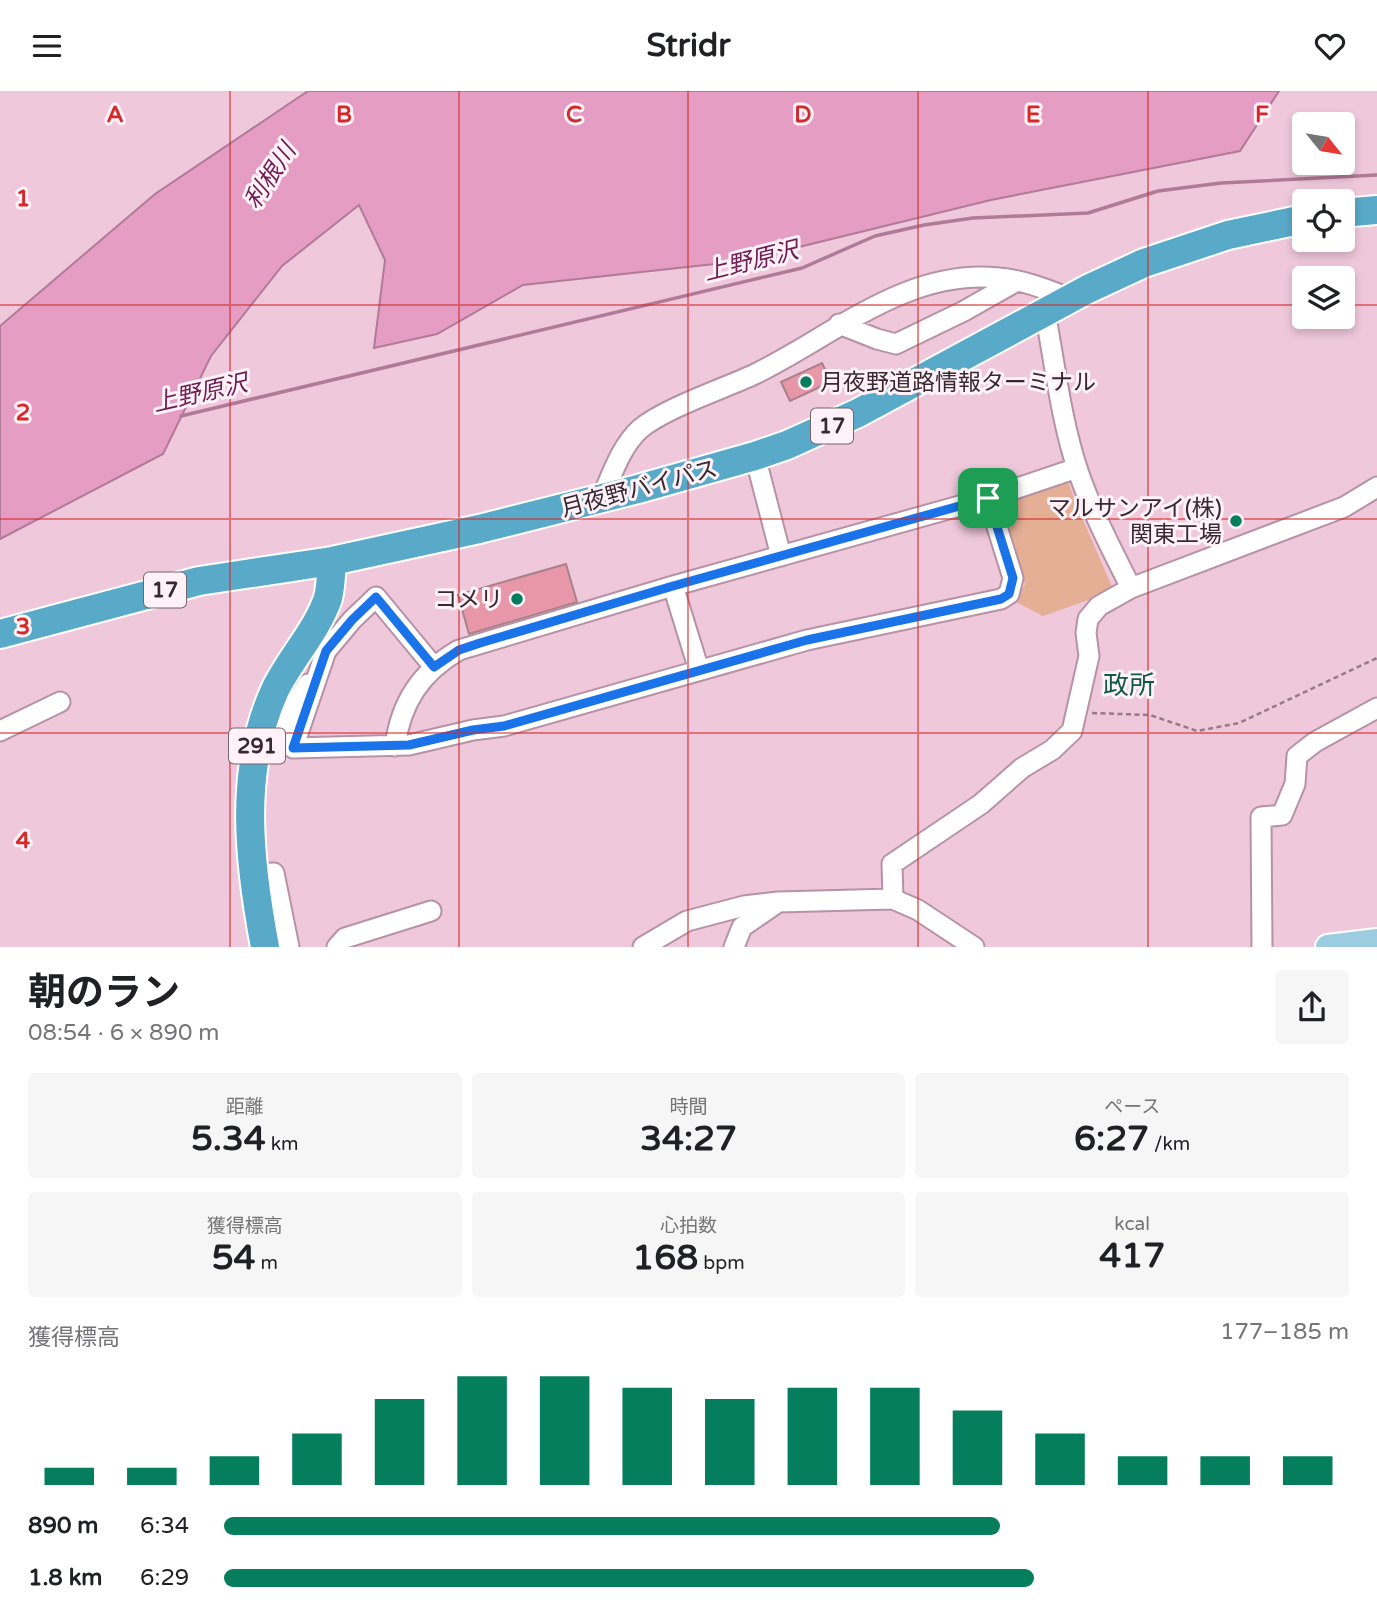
<!DOCTYPE html>
<html lang="ja">
<meta charset="utf-8">
<style>
:root{--surface:#fff;--page:#f6f6f6;--text:#202124;--muted:#757577;--accent:#047e5c}
body{margin:0;font-family:"Varela Round","Noto Sans JP",sans-serif;background:var(--page);color:var(--text);height:100vh;display:flex;flex-direction:column;font-size:26px;white-space:nowrap}
*{box-sizing:border-box;margin:0}
p{font-size:23px;color:var(--muted)}
.icon{flex:none;width:38px;height:38px;fill:none;stroke:currentColor;stroke-width:2;stroke-linecap:round;stroke-linejoin:round}
.map{position:relative;height:856px;overflow:hidden}
.side{display:flex;flex-direction:column;background:var(--surface);flex:1}
.side>*{flex:none}
.needle{width:46px;rotate:120deg}
.buttons{position:absolute;left:1292px;top:21px;display:grid;gap:14px}
.buttons a{display:grid;place-items:center;width:63px;height:63px;border-radius:7px;background:var(--surface);box-shadow:0 4px 10px #0003;font-size:35px}
.pin{position:absolute;display:grid;place-items:center;width:60px;height:60px;color:#fff;margin:-30px;border-radius:14px;box-shadow:0 4px 10px #0006}
.round{display:grid;place-items:center;flex:none;width:74px;height:74px;border-radius:7px;background:var(--page)}
.headline{display:flex;align-items:center;justify-content:space-between;height:119px;padding:0 28px}
h1{font-size:38px;font-weight:700;line-height:52px}
.stats{display:grid;grid-template-columns:repeat(3,1fr);gap:10px;height:119px;padding:7px 28px}
.stats div{display:grid;align-content:center;border-radius:7px;background:var(--page);text-align:center}
.stats b{font-size:35px;font-weight:700}
.stats small{font-size:19px;font-weight:400}
.stats p{font-size:19px}
.chart{height:196px;padding:14px 28px}
.chart p{display:flex;justify-content:space-between}
.chart svg{width:100%;height:126px;margin-top:7px;stroke:var(--accent);stroke-width:6}
ul{padding:0 28px;list-style:none;font-size:23px}
li{display:grid;grid-template-columns:112px 84px 1fr;align-items:center;height:52px}
li i{height:18px;border-radius:9px;background:var(--accent)}
header{display:flex;justify-content:space-between;align-items:center;height:91px;padding:0 28px;background:var(--surface);font-size:32px;font-weight:700}
.map>svg:first-child{display:block}
</style>
<header><svg class="icon" aria-label="menu" viewBox="0 0 24 24"><path d="M4 6h16M4 12h16M4 18h16"/></svg>Stridr<svg class="icon" aria-label="heart" viewBox="0 0 24 24"><path d="M12 20l-8-8c-3-5 5-10 8-4 3-6 11-1 8 4z"/></svg></header>
<div class="map">
<svg width="1377" height="856" viewBox="0 0 1377 856">
<rect width="100%" height="100%" fill="#efc8dc"/>
<path fill="#e5af96" d="M 1066,391 L 1069,393 L 1077,415 L 1114,500 L 1043,525 L 1016,511 L 1025,493 L 999,418 L 1001,411 Z"/>
<path fill="#e59dc4" stroke="#b17a98" stroke-width="2" d="M 308,0 L 1279,0 L 1240,60 L 991,109 L 742,170 L 523,194 L 437,243 L 374,257 L 385,169 L 359,114 L 282,175 L 211,265 L 163,363 L 0,448 L 0,235 L 155,103 Z"/>
<g fill="none" stroke-linecap="round" stroke-linejoin="round">
<path stroke="#b17a98" stroke-width="3.5" d="M 181,325 L 802,177 L 875,145 L 924,134 L 973,127 L 1088,122 L 1158,100 L 1221,92 L 1377,84"/>
</g>
<path fill="#e797a8" stroke="#a98189" stroke-width="2" d="M 822,272 L 831,291 L 790,310 L 781,291 Z
M 566,473 L 577,511 L 469,543 L 458,504 Z"/>
<g fill="none" stroke-linecap="round" stroke-linejoin="round">
<defs>
<path id="minor" d="M 1045,221 C 1055,274 1061,329 1078,380 C 1092,421 1112,459 1131,497
M 839,233 L 877,248 L 896,253 L 964,220 L 1017,190
M 755,365 L 781,465
M 601,408 C 611,386 621,355 640,338 C 665,317 723,298 755,283 C 832,246 906,177 999,187 C 1024,189 1048,199 1071,208
M 673,495 L 699,579
M 434,576 L 376,506 L 352,529 L 326,560 L 293,657 L 409,654 L 473,639 L 504,635 L 807,549 L 1001,508 L 1009,503 L 1013,487 L 988,407
M 0,640 L 60,611
M 258,649 L 275,647 L 308,593
M 395,655 C 401,611 421,581 459,559 L 673,495 L 988,407 L 1077,377
M 254,783 L 274,782 L 289,856
M 893,808 L 892,773 L 981,713 L 1022,677 L 1052,659 L 1072,640 L 1089,565 L 1086,542 L 1088,528 L 1099,515 L 1131,497 L 1344,416 L 1377,396
M 337,856 L 345,847 L 431,820
M 643,856 L 687,830 L 744,815 L 778,811 L 893,808 L 918,819 L 974,856
M 734,856 L 742,836 L 777,812
M 1262,856 L 1261,726 L 1282,724 L 1295,693 L 1297,665 L 1315,651 L 1377,617"/>
<path id="major" d="M 1328,856 L 1377,850"/>
<path id="highway" d="M 1342,122 L 1377,119
M 0,543 L 199,490 L 332,470 L 479,438 L 638,398 L 755,365 L 787,354 L 858,322 L 1088,198 L 1144,172 L 1228,144 L 1304,128
M 265,856 C 249,771 238,680 275,599 C 290,568 317,540 328,507 C 331,495 331,482 332,470"/>
</defs>
<use href="#minor" stroke="#b692a4" stroke-width="23"/>
<use href="#major" stroke="#fff" stroke-width="28"/>
<use href="#highway" stroke="#fff" stroke-width="32"/>
<path stroke="#957a88" stroke-width="2.5" stroke-dasharray="5 3.5" stroke-linecap="butt" d="M 1092,622 L 1150,624 L 1197,640 L 1239,632 L 1377,567"/>
<use href="#minor" stroke="#fff" stroke-width="19"/>
<use href="#major" stroke="#9bccdf" stroke-width="24"/>
<use href="#highway" stroke="#59aac9" stroke-width="28"/>
</g>
<g fill="none" stroke-linecap="round" stroke-linejoin="round">
<defs>
<path id="route" d="M 988,407 L 1013,487 L 1009,503 L 1001,508 L 807,549 L 504,635 L 473,639 L 409,654 L 293,657 L 326,560 L 352,529 L 376,506 L 434,576 L 459,559 L 480,552 L 673,495 Z"/>
</defs>
<use href="#route" stroke="#fff" stroke-width="14"/>
<use href="#route" stroke="#1a73e8" stroke-width="9"/>
</g>
<path fill="none" stroke="#d62828" stroke-width="2" stroke-opacity="0.55" d="M 230,0 L 230,856M 459,0 L 459,856M 688,0 L 688,856M 918,0 L 918,856M 1148,0 L 1148,856M 0,214 L 1304,214M 1342,214 L 1377,214M 0,428 L 1377,428M 0,642 L 1377,642"/>
<g fill="#047e5c" stroke="#fef2f8" stroke-width="2.5">
<circle cx="806" cy="291" r="7"/>
<circle cx="1236" cy="430" r="7"/>
<circle cx="517" cy="508" r="7"/>
</g>
<g text-anchor="middle" stroke-width="6" stroke-linejoin="round" paint-order="stroke">
<g fill="#fef2f8" stroke="#73656d" stroke-width="2">
<rect x="811" y="317.5" width="42" height="35" rx="5"/>
<rect x="144" y="481.5" width="42" height="35" rx="5"/>
<rect x="229" y="637.5" width="56" height="35" rx="5"/>
</g>
<g font-size="21" font-weight="bold" fill="#382931">
<text x="832" y="342">17</text>
<text x="165" y="506">17</text>
<text x="257" y="662">291</text>
</g>
<g font-size="23" fill="#382931" stroke="#fef2f8" text-anchor="end">
<text x="820" y="299" text-anchor="start">月夜野道路情報ターミナル</text>
<text x="1222" y="425">マルサンアイ(株)<tspan x="1222" dy="26">関東工場</tspan></text>
<text x="503" y="516">コメリ</text>
</g>
<g font-size="23" fill="#382931" stroke="#fef2f8">
<text transform="translate(639 397) rotate(-15)" y="8">月夜野バイパス</text>
</g>
<g font-size="24" font-style="italic" fill="#6e1c50" stroke="#fef2f8">
<text transform="translate(270 85) rotate(-57)" y="8">利根川</text>
<text transform="translate(751 170) rotate(-14)" y="8">上野原沢</text>
<text transform="translate(200 302) rotate(-13)" y="8">上野原沢</text>
</g>
<g font-size="26" fill="#0f5941" stroke="#fef2f8">
<text x="1129" y="603">政所</text>
</g>
</g>
<g font-size="23" text-anchor="middle" font-weight="bold" fill="#d62828" stroke="#fef2f8" stroke-width="6" stroke-linejoin="round" paint-order="stroke">
<text x="115" y="31">A</text>
<text x="344" y="31">B</text>
<text x="574" y="31">C</text>
<text x="803" y="31">D</text>
<text x="1033" y="31">E</text>
<text x="1262" y="31">F</text>
<text x="23" y="115">1</text>
<text x="23" y="329">2</text>
<text x="23" y="543">3</text>
<text x="23" y="757">4</text>
</g>
</svg>
<div class="buttons">
<a><svg class="needle" viewBox="-14 -14 28 28"><path d="M0-13l5 13h-10z" fill="#e53935"/><path d="M0 13l5-13h-10z" fill="#757577"/></svg></a>
<a><svg class="icon" aria-label="locate" viewBox="0 0 24 24"><circle cx="12" cy="12" r="6"/><path d="M12 2v4M12 18v4M2 12h4M18 12h4"/></svg></a>
<a><svg class="icon" aria-label="layers" viewBox="0 0 24 24"><path d="M12 4l9 5-9 5-9-5zM3 14l9 5 9-5"/></svg></a>
</div>
<div class="pin" style="left:988px;top:407px;background:#1e9e55"><svg class="icon" aria-label="arrive" viewBox="0 0 24 24"><path d="M6 21V4h12l-3 4 3 4H6"/></svg></div>
</div>
<section class="side">
<div class="headline"><div><h1>朝のラン</h1><p>08:54 · 6 × 890 m</p></div><a class="round"><svg class="icon" aria-label="share" viewBox="0 0 24 24"><path d="M12 15V3M7 8l5-5 5 5M5 13v7h14v-7"/></svg></a></div>
<div class="stats">
<div><p>距離</p><b>5.34<small> km</small></b></div>
<div><p>時間</p><b>34:27</b></div>
<div><p>ペース</p><b>6:27<small> /km</small></b></div>
</div>
<div class="stats">
<div><p>獲得標高</p><b>54<small> m</small></b></div>
<div><p>心拍数</p><b>168<small> bpm</small></b></div>
<div><p>kcal</p><b>417</b></div>
</div>
<div class="chart"><p><span>獲得標高</span>177–185 m</p>
<svg viewBox="0 0 160 44" preserveAspectRatio="none"><path d="M5 44V38M15 44V38M25 44V34M35 44V26M45 44V14M55 44V6M65 44V6M75 44V10M85 44V14M95 44V10M105 44V10M115 44V18M125 44V26M135 44V34M145 44V34M155 44V34"/></svg>
</div>
<ul>
<li><b>890 m</b>6:34<i style="width:69%"></i></li>
<li><b>1.8 km</b>6:29<i style="width:72%"></i></li>
</ul>
</section>
